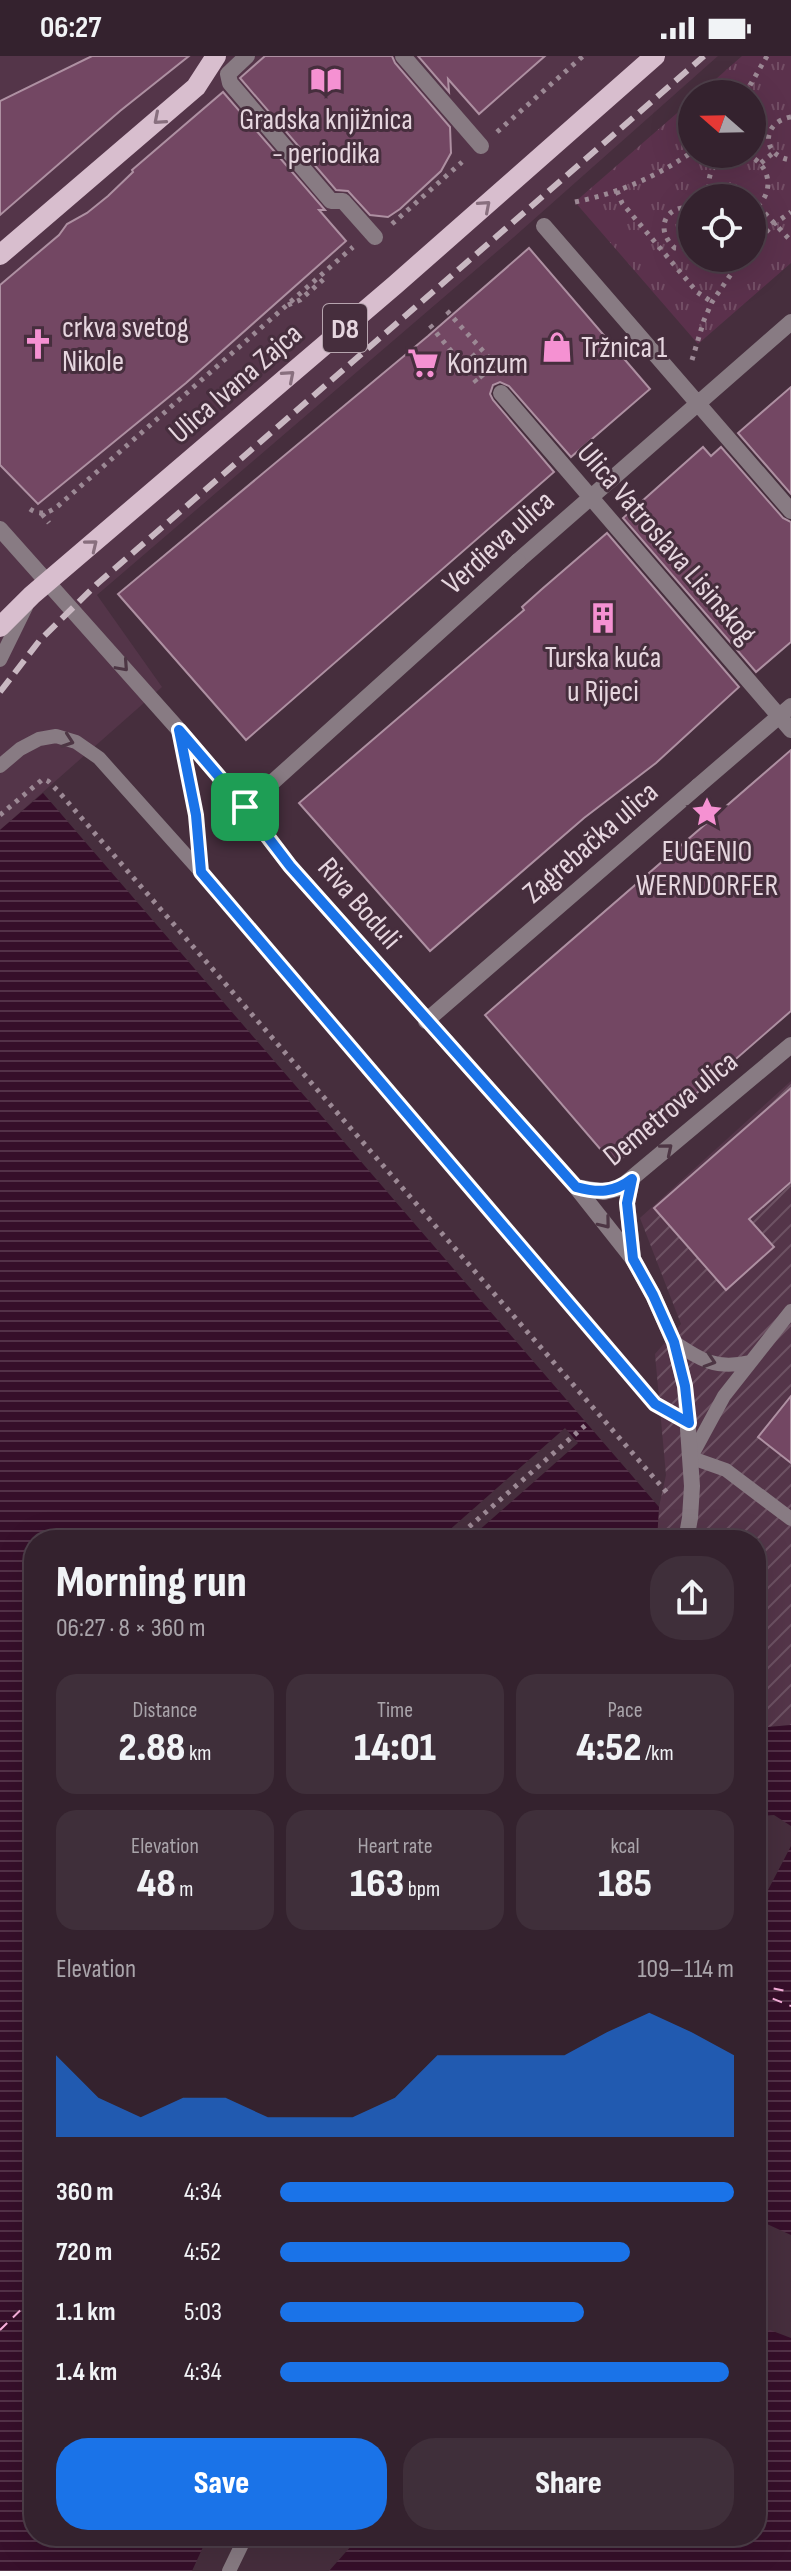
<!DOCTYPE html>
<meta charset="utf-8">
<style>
:root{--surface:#34222e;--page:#3f2f3a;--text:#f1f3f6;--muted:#a9a4aa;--line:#4e3f4a;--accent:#1a73e8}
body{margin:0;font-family:"Sofia Sans Condensed",sans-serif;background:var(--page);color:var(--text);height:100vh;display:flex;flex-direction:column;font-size:30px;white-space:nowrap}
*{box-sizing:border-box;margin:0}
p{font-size:26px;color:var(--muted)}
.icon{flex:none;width:44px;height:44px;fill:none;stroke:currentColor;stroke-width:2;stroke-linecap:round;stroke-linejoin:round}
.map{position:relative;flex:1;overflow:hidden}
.panel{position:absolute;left:24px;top:1474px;width:742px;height:1016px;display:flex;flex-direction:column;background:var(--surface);border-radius:32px;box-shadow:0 8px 32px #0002,0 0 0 2px var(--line)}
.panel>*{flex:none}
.needle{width:52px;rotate:290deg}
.fabs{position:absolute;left:678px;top:24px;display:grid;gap:16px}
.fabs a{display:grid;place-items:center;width:88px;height:88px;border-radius:50%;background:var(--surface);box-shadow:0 8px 32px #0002,0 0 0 2px var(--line);font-size:40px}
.pin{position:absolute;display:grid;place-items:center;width:68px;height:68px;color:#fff;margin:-34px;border-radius:16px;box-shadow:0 4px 12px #0006}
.round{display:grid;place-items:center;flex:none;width:84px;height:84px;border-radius:32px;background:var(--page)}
.head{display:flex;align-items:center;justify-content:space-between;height:136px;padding:0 32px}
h1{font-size:44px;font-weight:800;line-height:60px}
.figures{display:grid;grid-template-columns:repeat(3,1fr);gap:12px;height:136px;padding:8px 32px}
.figures div{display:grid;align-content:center;border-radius:20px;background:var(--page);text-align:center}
.figures b{font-size:40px;font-weight:800}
.figures small{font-size:22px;font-weight:400}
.figures p{font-size:22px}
.chart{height:224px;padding:16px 32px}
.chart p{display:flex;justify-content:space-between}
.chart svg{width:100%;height:144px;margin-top:8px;fill:var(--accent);opacity:.7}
.primary-button{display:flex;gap:16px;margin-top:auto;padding:16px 32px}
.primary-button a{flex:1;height:92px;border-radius:32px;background:var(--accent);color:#fff;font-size:32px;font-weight:800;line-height:92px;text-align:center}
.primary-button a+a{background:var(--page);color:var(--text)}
ul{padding:0 32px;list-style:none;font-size:26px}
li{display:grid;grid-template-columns:128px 96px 1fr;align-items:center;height:60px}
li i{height:20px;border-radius:10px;background:var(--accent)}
.status{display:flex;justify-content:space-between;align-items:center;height:56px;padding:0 40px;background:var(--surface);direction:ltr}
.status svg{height:22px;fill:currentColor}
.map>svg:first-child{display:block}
</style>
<div class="status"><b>06:27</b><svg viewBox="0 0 49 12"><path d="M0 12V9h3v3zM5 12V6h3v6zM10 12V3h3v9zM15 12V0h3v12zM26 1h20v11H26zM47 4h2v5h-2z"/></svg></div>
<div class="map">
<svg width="791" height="2515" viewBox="0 0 791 2515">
<defs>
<pattern id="industrial-furrows" width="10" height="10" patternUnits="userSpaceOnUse" patternTransform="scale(2)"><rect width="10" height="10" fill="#543549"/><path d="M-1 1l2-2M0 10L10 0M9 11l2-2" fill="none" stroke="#6d5263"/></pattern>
<pattern id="grass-tufts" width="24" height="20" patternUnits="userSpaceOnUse" patternTransform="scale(2)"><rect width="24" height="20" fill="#5b314c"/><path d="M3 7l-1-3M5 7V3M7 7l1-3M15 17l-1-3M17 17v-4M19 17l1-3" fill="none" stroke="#734e65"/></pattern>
<pattern id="water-rules" width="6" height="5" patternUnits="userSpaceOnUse" patternTransform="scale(2)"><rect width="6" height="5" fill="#360f2a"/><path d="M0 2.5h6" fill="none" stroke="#533148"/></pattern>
</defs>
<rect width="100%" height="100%" fill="#462e3d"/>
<path fill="#543549" d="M 0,0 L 718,0 L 514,181 L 97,539 L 162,631 L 0,774 Z"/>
<path fill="url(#industrial-furrows)" d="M 791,1025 L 791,1669 L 756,1672 L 756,1484 L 657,1484 L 659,1451 L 666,1419 L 655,1298 L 681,1268 L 640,1162 Z"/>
<path fill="url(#grass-tufts)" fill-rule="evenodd" d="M 742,0 L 791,0 L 791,207 L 698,288 L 575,146 L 692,44 L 692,98 L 752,98 L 752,38 L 699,38 ZM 692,142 L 752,142 L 752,202 L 692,202 Z"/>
<path fill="url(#water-rules)" d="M 43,737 L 659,1451 L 657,1484 L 34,1484 L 34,2480 L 208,2480 L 192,2515 L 0,2515 L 0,774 Z
M 791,1669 L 791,1770 L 774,1759 L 756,1760 L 756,1672 Z
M 791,1790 L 791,2179 L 756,2163 L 756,1857 Z
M 770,2274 L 791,2282 L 791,2515 L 329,2515 L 360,2480 L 756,2480 L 756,2278 Z"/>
<path fill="#462e3d" d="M 565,1372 L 578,1387 L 468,1484 L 438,1484 Z"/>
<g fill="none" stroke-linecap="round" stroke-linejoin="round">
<path stroke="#fbb2df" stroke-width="2" stroke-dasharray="10 8" stroke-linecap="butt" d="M 756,1929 L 791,1936
M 756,1936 L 791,1950
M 0,2274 L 34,2241"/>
</g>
<path fill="#734763" stroke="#ae90a2" stroke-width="2" d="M 92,0 L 189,0 L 120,55 L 0,159 L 0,45 Z
M 265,0 L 392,0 L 395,7 L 450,71 L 451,97 L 441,115 L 400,153 L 388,161 L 370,159 L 348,135 L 336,134 L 240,22 Z
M 418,0 L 545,0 L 479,58 L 448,23 L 449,36 Z
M 223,36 L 325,154 L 319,154 L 346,185 L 186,327 L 38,448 L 0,409 L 0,229 L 59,179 L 67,168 L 87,157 L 108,140 L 133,116 L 132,114 Z
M 529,192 L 650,333 L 571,401 L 509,330 L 500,326 L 493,329 L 490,338 L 493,344 L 554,416 L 246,684 L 118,538 L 428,280 Z
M 791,331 L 791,438 L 738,377 Z
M 703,391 L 711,400 L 721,391 L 783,462 L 791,466 L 791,586 L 756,616 L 623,462 Z
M 607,477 L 739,631 L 656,707 L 584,762 L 430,895 L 299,747 L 524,554 L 522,551 L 542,533 Z
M 791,694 L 791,955 L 614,1109 L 485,959 Z
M 791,1032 L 791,1126 L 749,1163 L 774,1191 L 726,1234 L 654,1152 Z
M 791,1340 L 791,1407 L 758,1381 Z"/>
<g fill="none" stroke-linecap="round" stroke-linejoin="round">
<path stroke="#9c8995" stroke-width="5" stroke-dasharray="4 6" stroke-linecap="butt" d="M 745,38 L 767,0
M 791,61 C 761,66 761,100 791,104
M 497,76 L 583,0
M 746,98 C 772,109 776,139 752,154
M 761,107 L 773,97
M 617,135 L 622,147 L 697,236 L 712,246
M 712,142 C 704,123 712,104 732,98
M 575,146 C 619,137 656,121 692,96
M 758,150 L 791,185
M 692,152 C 665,148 654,174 675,192 L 692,193
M 392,168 L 462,106
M 752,190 L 774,168 L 791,156
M 288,249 L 300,244 L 325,222
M 447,255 L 500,314
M 430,269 L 478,328
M 472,298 L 490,319
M 467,304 L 485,324
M 692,304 L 704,264 L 712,246 L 742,202
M 30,453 C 40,460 49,457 58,450 L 353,191
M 42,458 L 49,467
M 0,759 L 43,723 L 48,725 L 59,736 L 668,1438
M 454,1484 L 588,1367"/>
<path stroke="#887b83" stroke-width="14" d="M 0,604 L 26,551
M 179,674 L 196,759 L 201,816
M 0,710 L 20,693 L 39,683 L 56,680 L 76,686 L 99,702 L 201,816 L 655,1348 L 689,1367
M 674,1286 C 701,1304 716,1314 750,1306
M 692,1399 L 724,1340 L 791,1255
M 692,1402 L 726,1414 L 791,1463
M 229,2515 L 246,2480"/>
<path stroke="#887b83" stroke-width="16" d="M 247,0 L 228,18 L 230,27 L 331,145 L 343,145 L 375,181
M 403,0 L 481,90
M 544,170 L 791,455
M 501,337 L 791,674
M 518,505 L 791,266
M 698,730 L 791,650"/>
<path stroke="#887b83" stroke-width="16" d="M 0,473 L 179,674 L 245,751 L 290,810 L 576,1131 L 633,1203 L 653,1239 L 674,1286 L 685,1330 L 692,1430 L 690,1462 L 686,1484
M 245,751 L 518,505
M 426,965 L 698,730
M 632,1123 L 627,1147 L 633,1201
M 576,1131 L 604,1136 L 620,1132 L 791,989"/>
<path stroke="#d8bece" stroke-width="20" d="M 0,199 L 196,31 L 216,0
M 0,571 L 32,539 L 395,229 L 655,0"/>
<path stroke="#c9b8c2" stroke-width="6" stroke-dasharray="16 8" stroke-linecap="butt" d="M 0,636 L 40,584 L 97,528 L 704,0"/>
</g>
<defs><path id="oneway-chevron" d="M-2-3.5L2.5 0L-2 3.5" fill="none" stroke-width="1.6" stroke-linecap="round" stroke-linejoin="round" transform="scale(2)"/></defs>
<g stroke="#886f7e">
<use href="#oneway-chevron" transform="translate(159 63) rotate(139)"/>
<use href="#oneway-chevron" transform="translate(485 150) rotate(-41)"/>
<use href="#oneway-chevron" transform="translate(289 320) rotate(-41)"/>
<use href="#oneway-chevron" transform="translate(92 489) rotate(-39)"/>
</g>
<g stroke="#4d3644">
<use href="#oneway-chevron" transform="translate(123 610) rotate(48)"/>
<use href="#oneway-chevron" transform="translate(68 685) rotate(19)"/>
<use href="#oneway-chevron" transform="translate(667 1093) rotate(-40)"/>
<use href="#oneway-chevron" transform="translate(605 1167) rotate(51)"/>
<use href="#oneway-chevron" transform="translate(710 1305) rotate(18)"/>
</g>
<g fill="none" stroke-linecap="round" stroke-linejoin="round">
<defs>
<path id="route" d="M 179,674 L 245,751 L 290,810 L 576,1131 C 598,1137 614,1137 632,1123 L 627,1147 L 633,1203 L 653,1239 L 674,1286 L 685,1330 L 689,1367 L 655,1348 L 201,816 L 196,759 Z"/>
</defs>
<use href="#route" stroke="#fff" stroke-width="16"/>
<use href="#route" stroke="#1a73e8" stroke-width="10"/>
</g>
<defs>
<symbol id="library-bare" viewBox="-9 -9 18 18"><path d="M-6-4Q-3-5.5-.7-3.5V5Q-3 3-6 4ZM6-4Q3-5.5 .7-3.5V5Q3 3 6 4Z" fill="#f591d2" stroke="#462e3d" stroke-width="2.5" paint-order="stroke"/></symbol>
<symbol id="church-bare" viewBox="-9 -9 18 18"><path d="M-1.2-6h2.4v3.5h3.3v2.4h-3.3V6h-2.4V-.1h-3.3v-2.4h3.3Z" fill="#f591d2" stroke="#462e3d" stroke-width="2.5" paint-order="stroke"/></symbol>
<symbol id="shop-bare" viewBox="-9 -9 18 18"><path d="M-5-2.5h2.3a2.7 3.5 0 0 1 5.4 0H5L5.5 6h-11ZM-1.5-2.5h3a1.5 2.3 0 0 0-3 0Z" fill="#f591d2" stroke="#462e3d" stroke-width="2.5" paint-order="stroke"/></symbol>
<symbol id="supermarket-bare" viewBox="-9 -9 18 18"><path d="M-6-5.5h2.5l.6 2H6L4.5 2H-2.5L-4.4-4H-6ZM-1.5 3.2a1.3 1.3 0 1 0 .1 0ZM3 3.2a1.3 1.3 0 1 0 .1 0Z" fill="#f591d2" stroke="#462e3d" stroke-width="2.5" paint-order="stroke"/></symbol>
<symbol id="building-bare" viewBox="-9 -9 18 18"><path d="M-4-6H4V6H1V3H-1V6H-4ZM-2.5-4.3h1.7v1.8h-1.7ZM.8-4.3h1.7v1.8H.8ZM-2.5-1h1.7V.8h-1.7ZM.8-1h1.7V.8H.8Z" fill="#f591d2" stroke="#462e3d" stroke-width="2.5" paint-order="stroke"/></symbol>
<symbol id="sight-bare" viewBox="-9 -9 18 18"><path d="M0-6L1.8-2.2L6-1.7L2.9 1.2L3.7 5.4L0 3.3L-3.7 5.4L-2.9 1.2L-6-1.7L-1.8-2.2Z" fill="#f591d2" stroke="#462e3d" stroke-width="2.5" paint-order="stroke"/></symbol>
</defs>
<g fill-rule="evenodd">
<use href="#library-bare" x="304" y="2" width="44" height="44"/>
<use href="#church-bare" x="16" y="266" width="44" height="44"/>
<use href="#shop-bare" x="535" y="269" width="44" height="44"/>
<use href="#supermarket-bare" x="401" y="285" width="44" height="44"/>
<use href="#building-bare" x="581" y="540" width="44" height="44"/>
<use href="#sight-bare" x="685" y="734" width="44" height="44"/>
</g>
<g text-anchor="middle" stroke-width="6" stroke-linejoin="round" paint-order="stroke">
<rect fill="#462e3d" stroke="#b6a4ae" stroke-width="2" x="323" y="248" width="44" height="48" rx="6"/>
<g font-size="28" font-weight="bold" fill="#e6d6df">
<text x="345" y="282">D8</text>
</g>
<g font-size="30" fill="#e6d6df" stroke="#462e3d">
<text x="326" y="73">Gradska knjižnica<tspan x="326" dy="34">- periodika</tspan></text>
<text x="62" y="281" text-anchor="start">crkva svetog<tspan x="62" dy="34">Nikole</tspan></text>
<text x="581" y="301" text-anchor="start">Tržnica 1</text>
<text x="447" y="317" text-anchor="start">Konzum</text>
<text x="603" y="611">Turska kuća<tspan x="603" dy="34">u Rijeci</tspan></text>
<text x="707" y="805">EUGENIO<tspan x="707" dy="34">WERNDORFER</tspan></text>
</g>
<g font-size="30" fill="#e6d6df" stroke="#462e3d">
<text transform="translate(235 327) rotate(-41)" y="10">Ulica Ivana Zajca</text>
<text transform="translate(498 486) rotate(-42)" y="10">Verdieva ulica</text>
<text transform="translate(667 487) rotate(49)" y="10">Ulica Vatroslava Lisinskog</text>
<text transform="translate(590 786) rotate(-41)" y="10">Zagrebačka ulica</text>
<text transform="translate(360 847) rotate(49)" y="10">Riva Boduli</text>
<text transform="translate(670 1052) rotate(-39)" y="10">Demetrova ulica</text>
</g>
</g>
</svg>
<div class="fabs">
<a><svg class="needle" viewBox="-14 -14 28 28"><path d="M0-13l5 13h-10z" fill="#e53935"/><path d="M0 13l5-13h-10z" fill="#a9a4aa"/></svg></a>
<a><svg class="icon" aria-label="locate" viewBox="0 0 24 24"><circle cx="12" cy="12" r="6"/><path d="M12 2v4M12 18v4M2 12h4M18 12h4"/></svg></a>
</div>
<div class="pin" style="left:245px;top:751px;background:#1e9e55"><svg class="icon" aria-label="arrive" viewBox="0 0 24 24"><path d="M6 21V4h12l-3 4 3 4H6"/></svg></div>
<section class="panel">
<div class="head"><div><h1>Morning run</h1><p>06:27 · 8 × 360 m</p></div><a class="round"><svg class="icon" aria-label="share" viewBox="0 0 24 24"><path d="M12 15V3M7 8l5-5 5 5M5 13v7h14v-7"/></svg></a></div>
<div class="figures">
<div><p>Distance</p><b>2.88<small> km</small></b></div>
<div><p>Time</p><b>14:01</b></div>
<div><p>Pace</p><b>4:52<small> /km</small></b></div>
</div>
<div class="figures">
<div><p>Elevation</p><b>48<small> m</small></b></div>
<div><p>Heart rate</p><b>163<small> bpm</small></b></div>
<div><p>kcal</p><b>185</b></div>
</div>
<div class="chart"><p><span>Elevation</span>109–114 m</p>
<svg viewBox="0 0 160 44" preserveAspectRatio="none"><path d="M0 44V19L10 32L20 38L30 32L40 32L50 38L60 38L70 38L80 32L90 19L100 19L110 19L120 19L130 12L140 6L150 12L160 19V44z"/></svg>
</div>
<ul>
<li><b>360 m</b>4:34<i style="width:100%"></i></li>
<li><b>720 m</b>4:52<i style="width:77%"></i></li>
<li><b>1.1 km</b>5:03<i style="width:67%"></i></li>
<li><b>1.4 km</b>4:34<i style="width:99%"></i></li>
</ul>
<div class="primary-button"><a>Save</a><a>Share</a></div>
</section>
</div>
